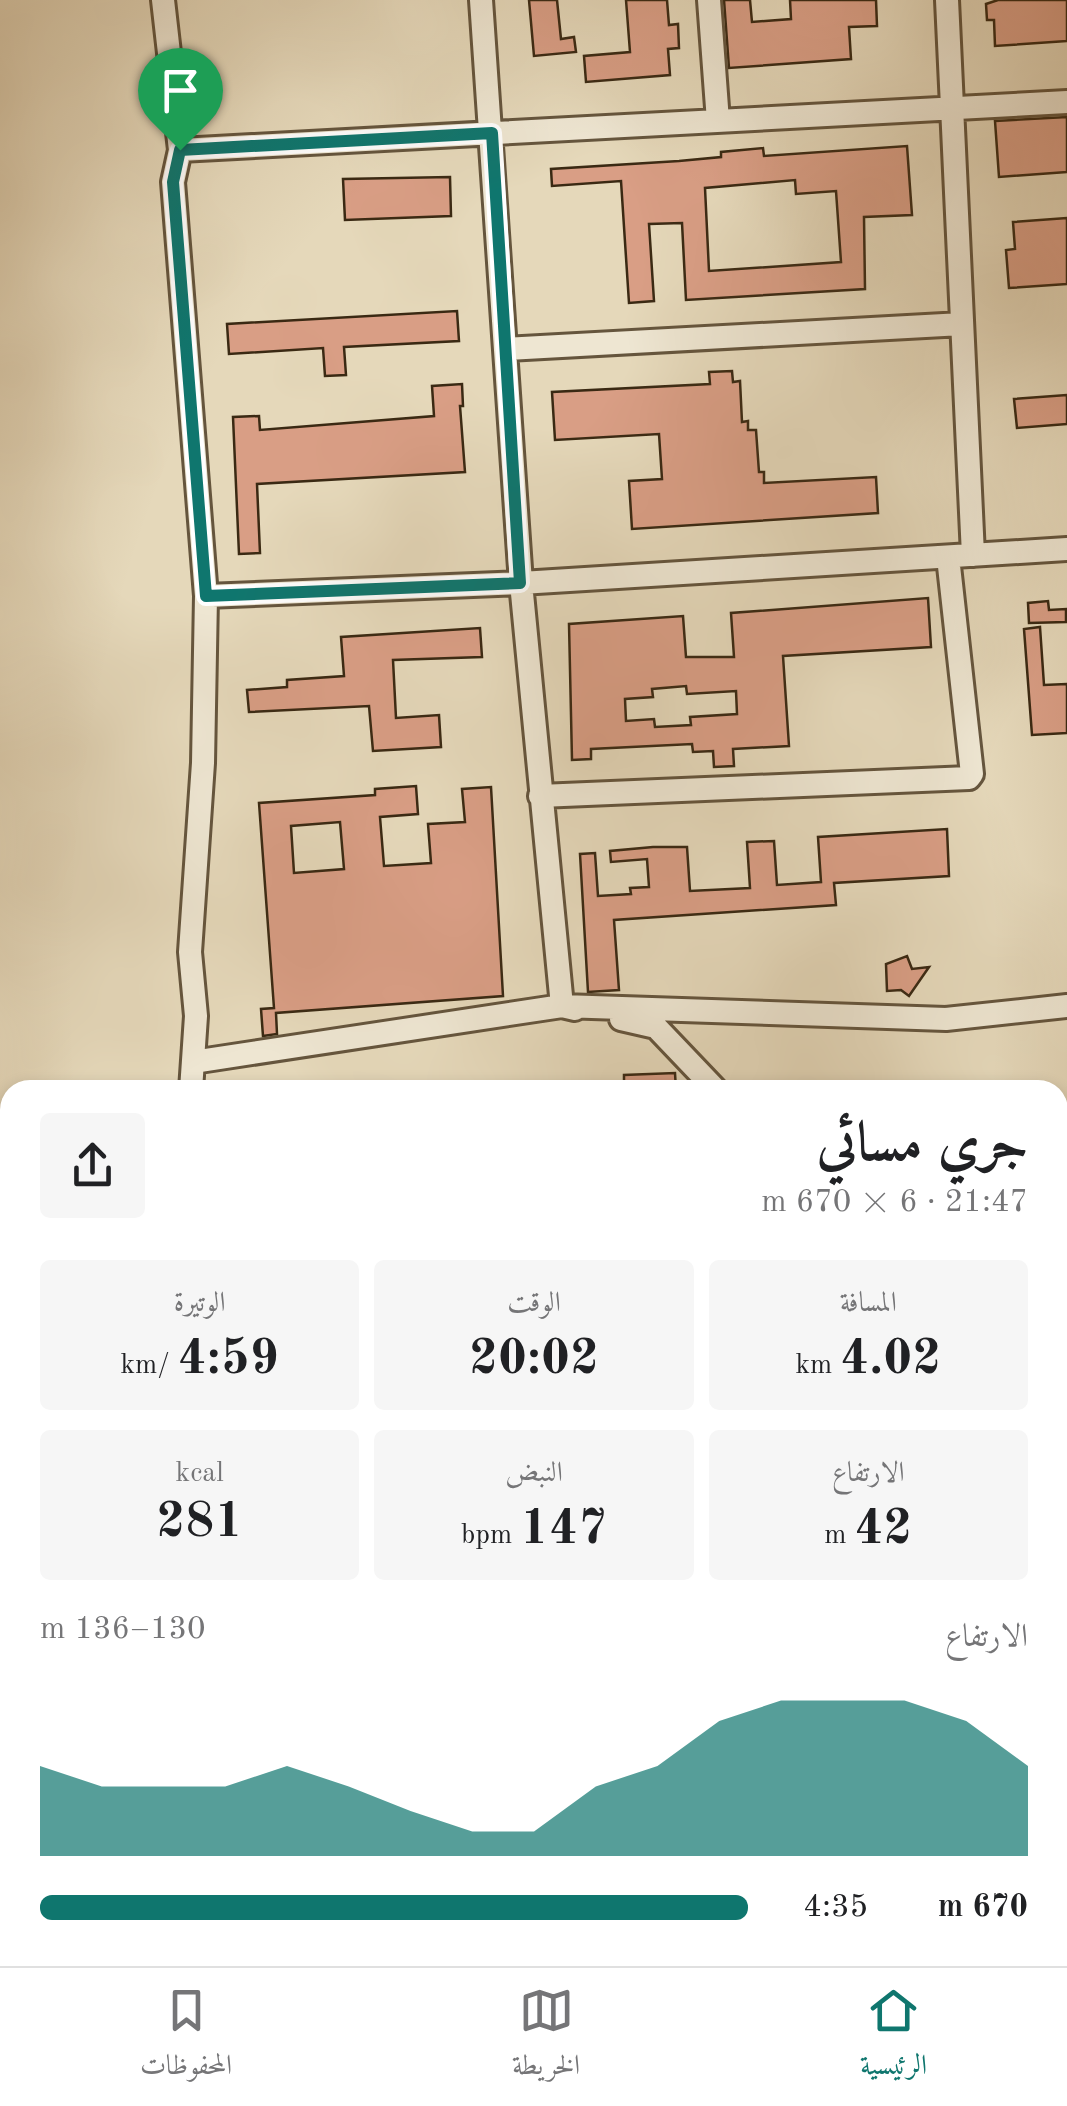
<!DOCTYPE html>
<html lang="ar">
<meta charset="utf-8">
<style>
:root{--surface:#fff;--page:#f6f6f6;--text:#202124;--muted:#757577;--line:#e0e0e0;--accent:#0f766e}
body{margin:0;font-family:"Old Standard TT",Amiri,serif;background:var(--page);color:var(--text);direction:rtl;height:100vh;display:flex;flex-direction:column;font-size:38px;white-space:nowrap}
*{box-sizing:border-box;margin:0}
p{font-size:32px;color:var(--muted)}
.icon{flex:none;width:55px;height:55px;fill:none;stroke:currentColor;stroke-width:2;stroke-linecap:round;stroke-linejoin:round}
.map{position:relative;flex:1;overflow:hidden;direction:ltr}
.drawer{position:absolute;left:0px;top:1080px;width:1068px;height:888px;display:flex;flex-direction:column;background:var(--surface);border-radius:30px 30px 0 0;box-shadow:0 5px 15px #0003;direction:rtl}
.drawer>*{flex:none}
.pin{position:absolute;display:grid;place-items:center;width:85px;height:85px;color:#fff;margin:-102px -42px;border-radius:50% 50% 50% 0;rotate:-45deg;box-shadow:0 0 10px #0007}
.pin .icon{rotate:45deg}
.round{display:grid;place-items:center;flex:none;width:105px;height:105px;border-radius:10px;background:var(--page)}
.overview{display:flex;align-items:center;justify-content:space-between;height:170px;padding:0 40px}
h1{font-size:55px;font-weight:600;line-height:75px}
.figures{display:grid;grid-template-columns:repeat(3,1fr);gap:15px;height:170px;padding:10px 40px}
.figures div{display:grid;align-content:center;border-radius:10px;background:var(--page);text-align:center}
.figures b{font-size:50px;font-weight:600}
.figures small{font-size:28px;font-weight:400}
.figures p{font-size:28px}
.chart{height:280px;padding:20px 40px}
.chart p{display:flex;justify-content:space-between}
.chart svg{width:100%;height:180px;margin-top:10px;fill:var(--accent);opacity:.7}
ul{padding:0 40px;list-style:none;font-size:32px}
li{display:grid;grid-template-columns:160px 120px 1fr;align-items:center;height:75px}
li i{height:25px;border-radius:12px;background:var(--accent)}
.tabs{display:flex;justify-content:space-around;align-items:center;height:140px;border-top:2px solid var(--line);background:var(--surface);font-size:28px;color:var(--muted)}
.tabs a{display:grid;justify-items:center;gap:5px}
.tabs .selected{color:var(--accent)}
.map>svg:first-child{display:block}
</style>
<div class="map">
<svg width="1067" height="1966" viewBox="0 0 1067 1966">
<rect width="100%" height="100%" fill="#e5d8ba"/>
<filter id="stains"><feTurbulence type="fractalNoise" baseFrequency=".002" numOctaves="4"/><feColorMatrix values="0 0 0 0 .2 0 0 0 0 .09 0 0 0 0 .02 0 0 0 .5 -.17"/></filter>
<radialGradient id="worn" r=".72"><stop offset=".6" stop-color="#630" stop-opacity="0"/><stop offset="1" stop-color="#630" stop-opacity=".3"/></radialGradient>
<path fill="#d99e85" stroke="#3a2913" stroke-width="2.5" fill-rule="evenodd" d="M 529,0 L 557,0 L 561,39 L 574,37 L 576,52 L 534,56 Z
M 626,0 L 667,0 L 669,25 L 678,24 L 679,48 L 668,49 L 670,75 L 586,82 L 584,56 L 630,52 Z
M 724,0 L 750,0 L 752,22 L 791,19 L 790,0 L 876,0 L 877,26 L 849,27 L 851,59 L 729,68 Z
M 998,0 L 1067,0 L 1067,41 L 995,46 L 994,20 L 987,20 L 986,4 Z
M 1067,117 L 1067,172 L 999,177 L 995,121 Z
M 907,146 L 912,215 L 864,217 L 865,289 L 686,300 L 682,223 L 649,224 L 654,301 L 629,303 L 621,181 L 552,186 L 551,169 L 679,161 L 721,157 L 721,152 L 763,148 L 764,156 ZM 795,180 L 796,194 L 836,191 L 841,262 L 709,271 L 705,188 Z
M 450,177 L 451,216 L 345,220 L 343,179 Z
M 1067,218 L 1067,284 L 1009,288 L 1006,250 L 1015,249 L 1013,222 Z
M 457,311 L 459,341 L 344,347 L 346,375 L 325,376 L 323,348 L 229,354 L 227,324 Z
M 732,371 L 733,382 L 740,381 L 742,422 L 748,421 L 748,430 L 756,430 L 759,472 L 764,472 L 764,483 L 876,477 L 878,513 L 632,529 L 629,481 L 662,479 L 659,434 L 555,440 L 552,392 L 710,384 L 709,372 Z
M 462,384 L 463,406 L 460,406 L 465,472 L 257,484 L 260,553 L 239,554 L 233,417 L 259,416 L 260,430 L 434,416 L 432,386 Z
M 1067,395 L 1067,424 L 1017,428 L 1014,399 Z
M 928,598 L 931,647 L 783,656 L 789,746 L 733,749 L 734,766 L 714,767 L 713,751 L 693,752 L 692,744 L 591,749 L 591,759 L 572,760 L 569,624 L 683,616 L 686,657 L 734,657 L 731,613 ZM 686,686 L 687,694 L 736,691 L 737,714 L 690,717 L 691,725 L 655,727 L 654,719 L 626,721 L 625,699 L 653,697 L 652,689 Z
M 1048,601 L 1049,610 L 1066,609 L 1066,622 L 1029,623 L 1028,603 Z
M 1040,627 L 1044,685 L 1067,684 L 1067,733 L 1032,735 L 1024,629 Z
M 480,628 L 482,657 L 393,660 L 396,718 L 439,715 L 441,747 L 373,751 L 369,706 L 249,712 L 247,690 L 287,687 L 287,680 L 344,676 L 341,637 Z
M 416,786 L 418,814 L 380,817 L 384,866 L 431,863 L 428,824 L 465,822 L 462,789 L 491,787 L 503,996 L 276,1013 L 277,1034 L 263,1036 L 261,1009 L 274,1008 L 259,803 L 375,795 L 375,789 ZM 340,822 L 344,869 L 294,873 L 291,826 Z
M 947,829 L 949,876 L 834,883 L 836,905 L 614,920 L 619,990 L 588,992 L 580,854 L 595,853 L 598,896 L 631,894 L 630,888 L 649,887 L 647,859 L 611,862 L 610,851 L 653,847 L 687,847 L 690,891 L 750,888 L 747,842 L 774,841 L 777,885 L 821,882 L 818,837 Z
M 907,956 L 912,969 L 929,967 L 909,996 L 901,990 L 887,991 L 886,964 Z
M 675,1073 L 676,1090 L 624,1088 L 624,1075 Z"/>
<g fill="none" stroke-linecap="round" stroke-linejoin="round">
<defs>
<path id="minor" d="M 163,0 L 180,150 L 173,182 L 206,596 L 203,763 L 190,952 L 196,1016 L 191,1090
M 481,0 L 521,583 L 562,1006 L 946,1019 L 1067,1006
M 709,0 L 718,121
M 947,0 L 973,555
M 180,150 L 1067,102
M 506,349 L 962,324
M 206,596 L 521,583 L 1067,549
M 540,796 L 969,778 L 972,774 L 948,557
M 621,1019 L 656,1027 L 716,1090
M 193,1062 L 562,1006 L 575,1009
M 1058,1263 L 1067,1266
M 1058,1330 L 1067,1329
M 0,1843 L 10,1836
M 144,1958 L 144,1966
M 298,1966 C 340,1949 393,1961 436,1966
M 449,1966 L 481,1964 L 486,1958"/>
</defs>
<use href="#minor" stroke="#65553d" stroke-width="28"/>
<use href="#minor" stroke="#eee6d2" stroke-width="22"/>
</g>
<g fill="none" stroke-linecap="round" stroke-linejoin="round">
<defs>
<path id="route" d="M 492,133 L 520,583 L 206,596 L 173,182 L 180,150 Z"/>
</defs>
<use href="#route" stroke="#fff" stroke-width="20"/>
<use href="#route" stroke="#0f766e" stroke-width="12"/>
</g>
<rect width="100%" height="100%" filter="url(#stains)"/>
<rect width="100%" height="100%" fill="url(#worn)"/>
</svg>
<div class="pin" style="left:180px;top:150px;background:#1e9e55"><svg class="icon" aria-label="arrive" viewBox="0 0 24 24"><path d="M6 21V4h12l-3 4 3 4H6"/></svg></div>
<section class="drawer">
<div class="overview"><div><h1>جري مسائي</h1><p>21:47 · 6 × 670 m</p></div><a class="round"><svg class="icon" aria-label="share" viewBox="0 0 24 24"><path d="M12 15V3M7 8l5-5 5 5M5 13v7h14v-7"/></svg></a></div>
<div class="figures">
<div><p>المسافة</p><b>4.02<small> km</small></b></div>
<div><p>الوقت</p><b>20:02</b></div>
<div><p>الوتيرة</p><b>4:59<small> /km</small></b></div>
</div>
<div class="figures">
<div><p>الارتفاع</p><b>42<small> m</small></b></div>
<div><p>النبض</p><b>147<small> bpm</small></b></div>
<div><p>kcal</p><b>281</b></div>
</div>
<div class="chart"><p><span>الارتفاع</span>130–136 m</p>
<svg viewBox="0 0 160 44" preserveAspectRatio="none"><path d="M0 44V22L10 27L20 27L30 27L40 22L50 27L60 33L70 38L80 38L90 27L100 22L110 11L120 6L130 6L140 6L150 11L160 22V44z"/></svg>
</div>
<ul>
<li><b>670 m</b>4:35<i style="width:100%"></i></li>
</ul>
</section>
</div>
<nav class="tabs">
<a class="selected"><svg class="icon" aria-label="home" viewBox="0 0 24 24"><path d="M3 11l9-7 9 7M6 9v11h12V9"/></svg>الرئيسية</a>
<a><svg class="icon" aria-label="map" viewBox="0 0 24 24"><path d="M3 6l6-2 6 2 6-2v14l-6 2-6-2-6 2zM9 4v14M15 6v14"/></svg>الخريطة</a>
<a><svg class="icon" aria-label="saved" viewBox="0 0 24 24"><path d="M7 4h10v16l-5-4-5 4z"/></svg>المحفوظات</a>
</nav>
